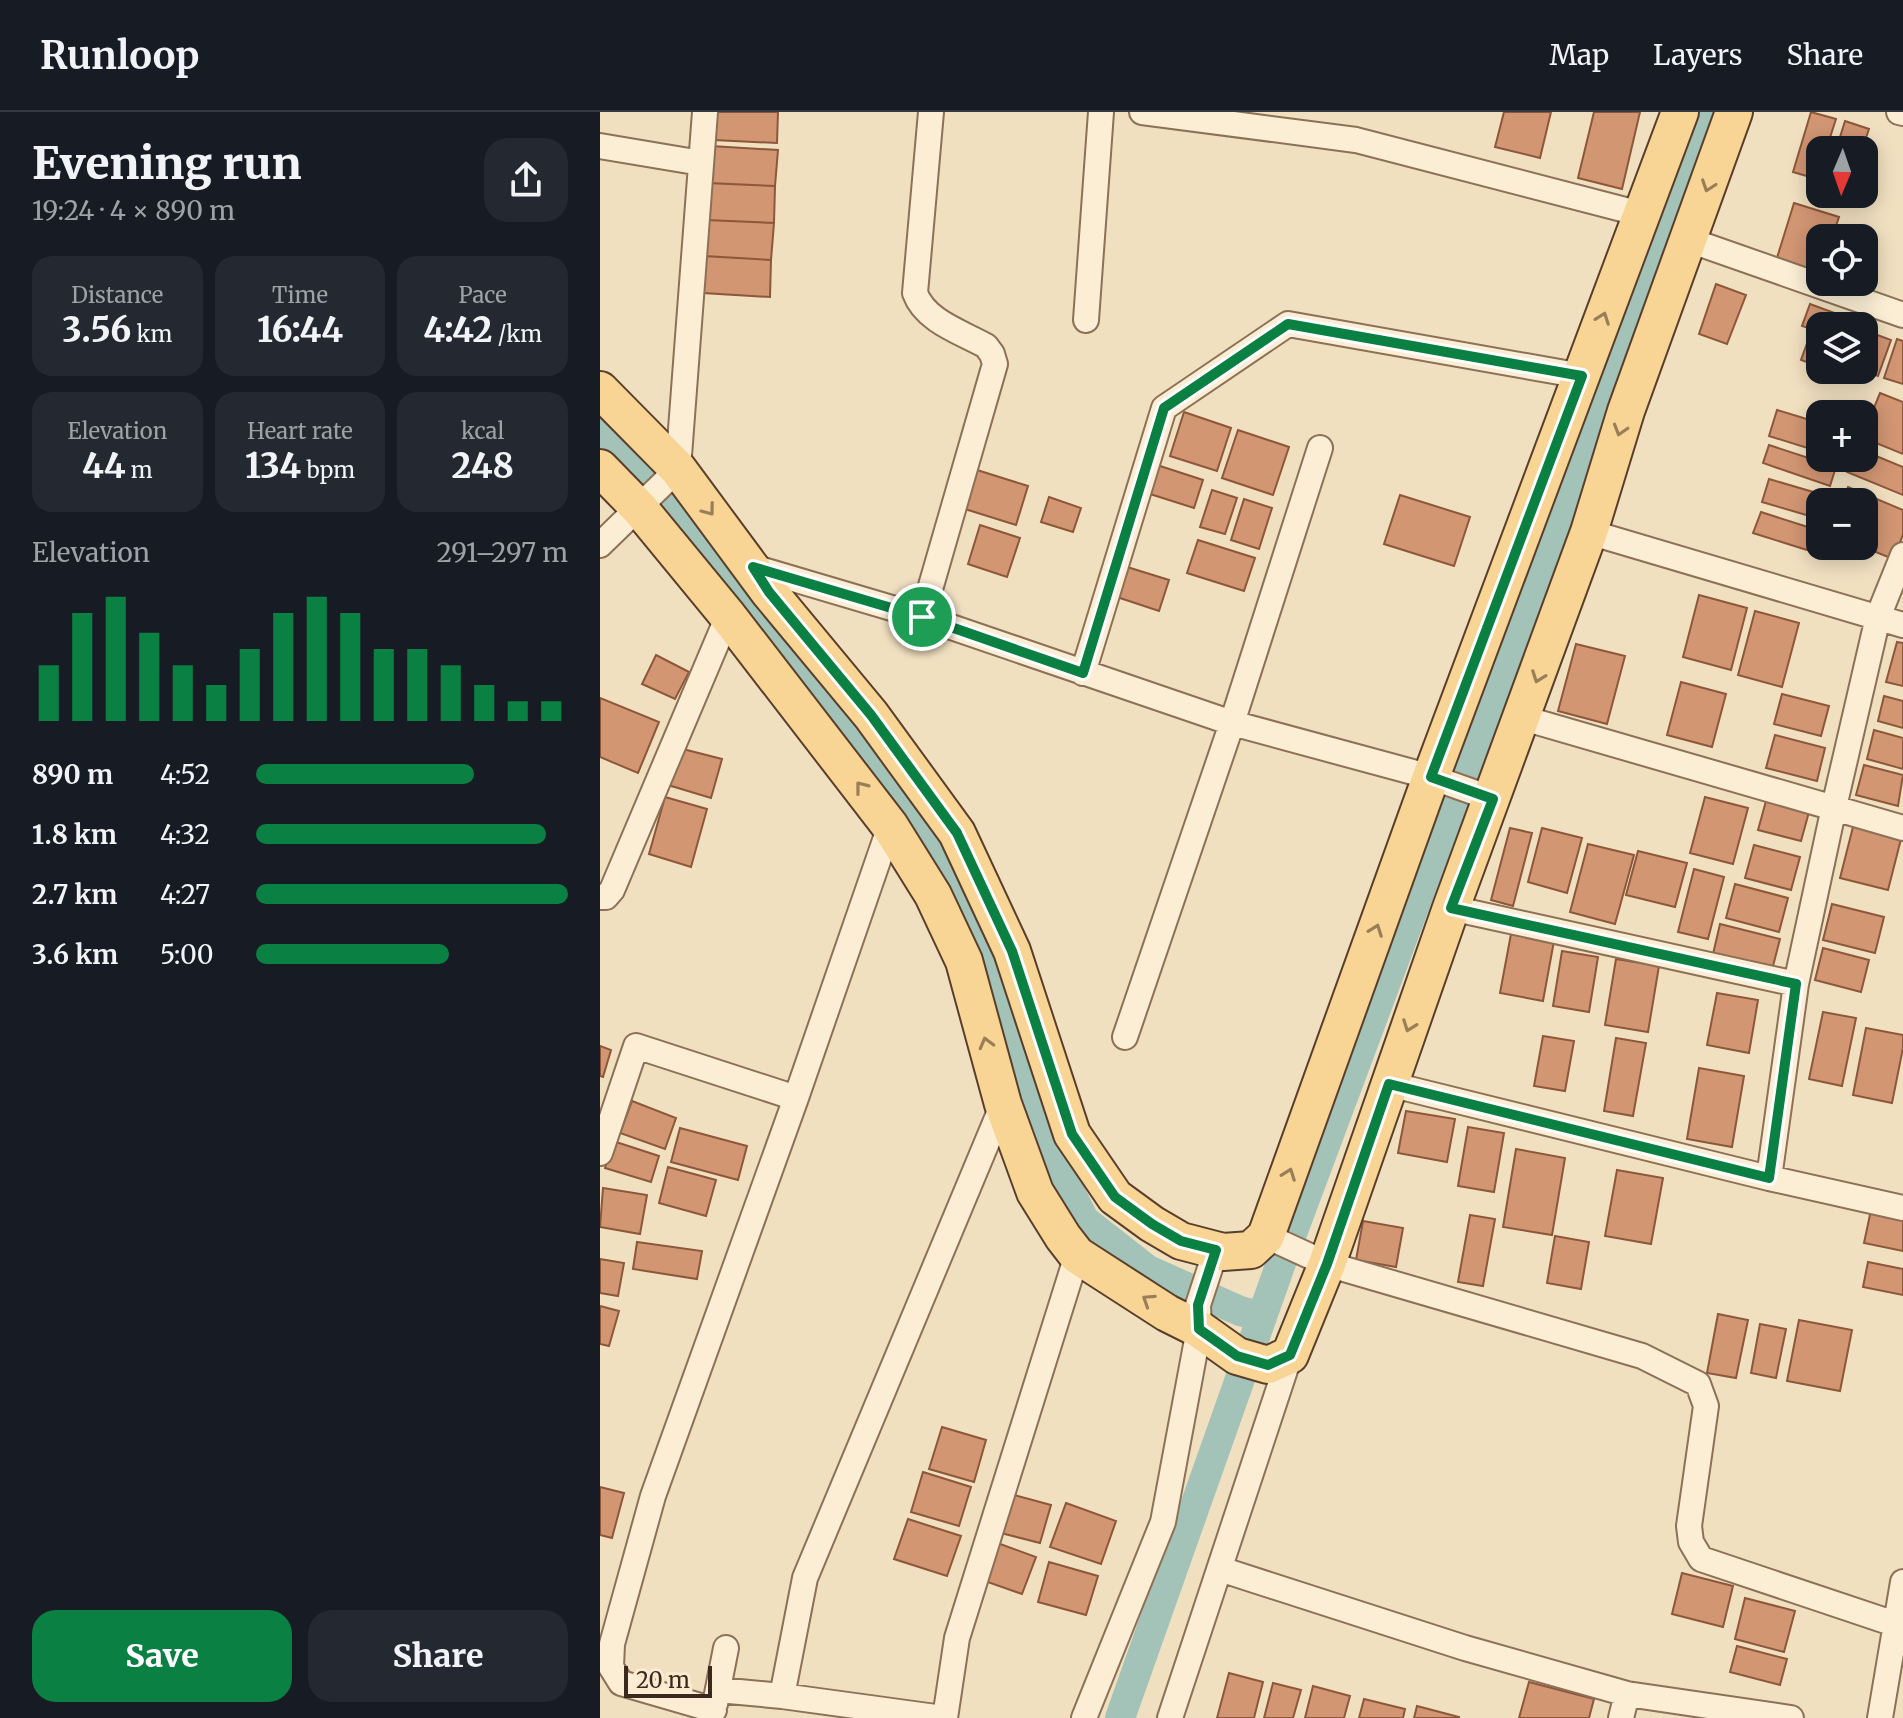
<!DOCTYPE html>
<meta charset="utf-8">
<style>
:root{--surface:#171b24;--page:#242831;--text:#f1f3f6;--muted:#9ea1a6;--line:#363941;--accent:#0b8043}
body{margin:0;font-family:Merriweather,serif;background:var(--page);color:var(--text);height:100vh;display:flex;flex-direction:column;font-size:30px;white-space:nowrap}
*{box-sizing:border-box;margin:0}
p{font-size:26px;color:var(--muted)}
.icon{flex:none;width:44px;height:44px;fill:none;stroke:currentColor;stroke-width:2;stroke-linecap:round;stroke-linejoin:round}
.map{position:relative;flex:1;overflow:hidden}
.drawer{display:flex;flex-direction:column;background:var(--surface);width:600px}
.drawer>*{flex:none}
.needle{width:52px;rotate:182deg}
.fabs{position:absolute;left:1206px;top:24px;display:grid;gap:16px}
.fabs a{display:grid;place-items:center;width:72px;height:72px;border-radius:16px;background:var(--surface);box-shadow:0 4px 20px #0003;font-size:40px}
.scale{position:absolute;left:24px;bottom:20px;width:88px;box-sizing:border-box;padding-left:8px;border:4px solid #3a291c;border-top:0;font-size:22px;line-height:28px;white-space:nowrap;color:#3a291c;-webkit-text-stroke:6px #f8ebd0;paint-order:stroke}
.pin{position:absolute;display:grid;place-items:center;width:68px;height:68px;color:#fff;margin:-34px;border:4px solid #fff;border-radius:50%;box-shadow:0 2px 8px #0007}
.round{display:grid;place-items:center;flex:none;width:84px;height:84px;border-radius:24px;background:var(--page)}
.summary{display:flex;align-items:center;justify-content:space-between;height:136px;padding:0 32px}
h1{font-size:44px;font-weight:800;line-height:60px}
.metrics{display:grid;grid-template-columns:repeat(3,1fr);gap:12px;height:136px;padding:8px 32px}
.metrics div{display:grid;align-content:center;border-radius:20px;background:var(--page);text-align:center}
.metrics b{font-size:34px;font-weight:800}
.metrics small{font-size:22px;font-weight:400}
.metrics p{font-size:22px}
.chart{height:224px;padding:16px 32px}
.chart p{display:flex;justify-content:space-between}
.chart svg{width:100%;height:144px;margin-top:8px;stroke:var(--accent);stroke-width:6}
.button{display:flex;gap:16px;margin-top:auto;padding:16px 32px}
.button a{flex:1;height:92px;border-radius:24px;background:var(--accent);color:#fff;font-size:32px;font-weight:800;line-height:92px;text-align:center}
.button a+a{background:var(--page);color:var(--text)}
ul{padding:0 32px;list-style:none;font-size:26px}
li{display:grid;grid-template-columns:128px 96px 1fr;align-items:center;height:60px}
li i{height:20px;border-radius:10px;background:var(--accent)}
header{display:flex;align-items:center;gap:48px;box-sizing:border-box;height:112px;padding:0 40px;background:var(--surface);border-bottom:2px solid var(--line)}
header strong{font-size:38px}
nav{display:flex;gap:44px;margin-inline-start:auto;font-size:28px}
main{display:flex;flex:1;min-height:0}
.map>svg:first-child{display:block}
</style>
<header>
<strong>Runloop</strong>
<nav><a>Map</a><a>Layers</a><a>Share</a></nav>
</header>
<main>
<section class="drawer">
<div class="summary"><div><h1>Evening run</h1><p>19:24 · 4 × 890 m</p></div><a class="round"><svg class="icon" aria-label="share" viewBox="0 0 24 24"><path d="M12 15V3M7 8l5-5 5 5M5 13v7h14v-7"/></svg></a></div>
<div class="metrics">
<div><p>Distance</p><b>3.56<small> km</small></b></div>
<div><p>Time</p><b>16:44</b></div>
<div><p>Pace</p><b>4:42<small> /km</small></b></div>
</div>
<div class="metrics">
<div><p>Elevation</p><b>44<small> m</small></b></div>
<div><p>Heart rate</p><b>134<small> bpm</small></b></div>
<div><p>kcal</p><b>248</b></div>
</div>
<div class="chart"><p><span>Elevation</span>291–297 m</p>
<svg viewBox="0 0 160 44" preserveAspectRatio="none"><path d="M5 44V27M15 44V11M25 44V6M35 44V17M45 44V27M55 44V33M65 44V22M75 44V11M85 44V6M95 44V11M105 44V22M115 44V22M125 44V27M135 44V33M145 44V38M155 44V38"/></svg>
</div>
<ul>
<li><b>890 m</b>4:52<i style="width:70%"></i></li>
<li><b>1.8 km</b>4:32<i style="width:93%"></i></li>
<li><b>2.7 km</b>4:27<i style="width:100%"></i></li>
<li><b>3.6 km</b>5:00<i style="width:62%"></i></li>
</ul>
<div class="button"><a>Save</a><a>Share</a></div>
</section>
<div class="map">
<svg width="1303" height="1606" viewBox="0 0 1303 1606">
<rect width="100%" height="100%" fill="#f1e0c0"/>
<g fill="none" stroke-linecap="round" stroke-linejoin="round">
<path stroke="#a3c3b8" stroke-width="30" d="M 0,313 L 72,392 L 288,668 L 353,756 L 388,843 L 442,1023 L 484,1108 L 548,1158 L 640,1199 L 662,1205
M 520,1606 L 681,1151 L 1111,0"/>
</g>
<path fill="#d29673" stroke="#8d573a" stroke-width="2" d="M 115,0 L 178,0 L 177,31 L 114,28 Z
M 904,0 L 951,0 L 940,46 L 895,35 Z
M 994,0 L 1040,0 L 1022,77 L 978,66 Z
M 1211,0 L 1236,7 L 1226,38 L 1220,38 L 1220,57 L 1217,67 L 1193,60 Z
M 1245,9 L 1269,17 L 1262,38 L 1236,38 Z
M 111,34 L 178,38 L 175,74 L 108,71 Z
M 108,71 L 175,74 L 174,111 L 107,108 Z
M 1194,91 L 1239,105 L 1232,126 L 1220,126 L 1220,162 L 1176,149 Z
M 107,108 L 174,111 L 171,148 L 104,144 Z
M 104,144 L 171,148 L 170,185 L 103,181 Z
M 1116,172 L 1146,183 L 1127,232 L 1099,222 Z
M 1210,192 L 1251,207 L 1248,214 L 1220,214 L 1220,220 L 1202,214 Z
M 1264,218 L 1291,228 L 1278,264 L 1262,258 Z
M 1209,226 L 1220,230 L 1220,255 L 1201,248 Z
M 1297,227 L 1303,229 L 1303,272 L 1284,266 Z
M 1280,281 L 1303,290 L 1303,342 L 1264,326 L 1264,320 Z
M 1177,298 L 1220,311 L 1220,340 L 1169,324 Z
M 584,300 L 631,316 L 617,359 L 570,344 Z
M 638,318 L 689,335 L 673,383 L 622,366 Z
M 1169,333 L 1236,355 L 1230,374 L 1163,351 Z
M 1264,339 L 1303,355 L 1303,383 L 1247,360 L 1253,346 L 1264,346 Z
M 557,353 L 603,368 L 594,396 L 547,381 Z
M 377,358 L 428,374 L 416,413 L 365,397 Z
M 1169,367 L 1220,382 L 1213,405 L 1162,390 Z
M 1248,375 L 1303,398 L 1303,423 L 1293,447 L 1261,434 L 1264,434 L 1264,390 L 1242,390 Z
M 612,378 L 637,386 L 625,422 L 600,415 Z
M 800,383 L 870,405 L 854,454 L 784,432 Z
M 449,385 L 481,396 L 473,420 L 441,410 Z
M 644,387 L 672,396 L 659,437 L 631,428 Z
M 1161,400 L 1214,417 L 1207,438 L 1153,421 Z
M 380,413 L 420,426 L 407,465 L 368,452 Z
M 598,428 L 655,446 L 644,479 L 587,461 Z
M 524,454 L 569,468 L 559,499 L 514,484 Z
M 1099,483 L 1147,496 L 1131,558 L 1083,545 Z
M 1155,499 L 1199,511 L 1182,575 L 1138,563 Z
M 1297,530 L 1303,531 L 1303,574 L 1286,570 Z
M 976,532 L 1025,544 L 1007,612 L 958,599 Z
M 56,543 L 89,560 L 75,587 L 42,572 Z
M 1081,570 L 1126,582 L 1112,635 L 1067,623 Z
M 1182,582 L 1229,594 L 1221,624 L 1174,612 Z
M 1284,584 L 1303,589 L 1303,616 L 1278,609 Z
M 0,586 L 59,610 L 38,661 L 0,645 Z
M 1274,618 L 1303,626 L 1303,657 L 1267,647 Z
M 1175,623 L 1225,636 L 1217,669 L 1166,656 Z
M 79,636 L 122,647 L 111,686 L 68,673 Z
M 1264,653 L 1303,663 L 1298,694 L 1256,683 Z
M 65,685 L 107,697 L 91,755 L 49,742 Z
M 1105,685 L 1148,696 L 1133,752 L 1090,741 Z
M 1166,689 L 1209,700 L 1201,729 L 1158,718 Z
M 1254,711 L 1302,723 L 1288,778 L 1240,766 Z
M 910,716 L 932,721 L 913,794 L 891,788 Z
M 942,716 L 982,726 L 967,781 L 928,770 Z
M 988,732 L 1034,743 L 1015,812 L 970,800 Z
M 1154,733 L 1200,745 L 1191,778 L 1145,766 Z
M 1038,739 L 1087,751 L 1075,795 L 1026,783 Z
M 1094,757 L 1124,765 L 1108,827 L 1078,820 Z
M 1135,772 L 1188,786 L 1179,820 L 1126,806 Z
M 1232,792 L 1284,805 L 1275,841 L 1223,828 Z
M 1120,812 L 1180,827 L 1172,858 L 1113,842 Z
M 911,822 L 954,829 L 943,889 L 900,881 Z
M 1223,836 L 1269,848 L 1261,880 L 1215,868 Z
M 962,839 L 998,845 L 989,900 L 953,894 Z
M 1016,847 L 1059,854 L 1048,920 L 1005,913 Z
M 1117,881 L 1158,888 L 1149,941 L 1107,933 Z
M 1223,900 L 1256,906 L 1242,974 L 1209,967 Z
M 1266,916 L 1303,923 L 1303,936 L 1292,991 L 1253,983 Z
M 943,924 L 974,929 L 965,979 L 934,974 Z
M 1016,926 L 1046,931 L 1033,1004 L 1004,999 Z
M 0,934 L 11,938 L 3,965 L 0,964 Z
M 1099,956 L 1144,964 L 1132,1035 L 1087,1027 Z
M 32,989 L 76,1006 L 65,1037 L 20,1021 Z
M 806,999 L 855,1007 L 847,1050 L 798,1041 Z
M 868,1015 L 904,1021 L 894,1080 L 858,1074 Z
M 80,1016 L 147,1034 L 138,1068 L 71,1050 Z
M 13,1029 L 59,1044 L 51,1070 L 5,1056 Z
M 916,1037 L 965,1046 L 952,1123 L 903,1115 Z
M 68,1055 L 116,1068 L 106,1104 L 59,1091 Z
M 1017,1058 L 1063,1066 L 1051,1132 L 1005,1124 Z
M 3,1076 L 47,1083 L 40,1122 L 0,1115 Z
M 1271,1098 L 1303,1104 L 1303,1139 L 1264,1131 Z
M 870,1103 L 895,1107 L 883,1174 L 858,1170 Z
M 763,1109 L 803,1116 L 796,1155 L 756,1148 Z
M 955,1124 L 989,1130 L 981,1177 L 947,1171 Z
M 37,1130 L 102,1139 L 97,1167 L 33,1157 Z
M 0,1147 L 24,1151 L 18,1184 L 0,1181 Z
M 1268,1150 L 1303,1157 L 1303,1183 L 1263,1175 Z
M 0,1194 L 19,1199 L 9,1234 L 0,1232 Z
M 1118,1202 L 1148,1208 L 1136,1266 L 1107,1261 Z
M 1199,1208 L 1252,1218 L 1240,1279 L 1187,1269 Z
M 1160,1212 L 1186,1217 L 1176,1266 L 1151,1261 Z
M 342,1315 L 386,1328 L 374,1370 L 329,1357 Z
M 323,1360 L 371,1375 L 359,1414 L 311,1400 Z
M 0,1375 L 24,1381 L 12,1426 L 0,1423 Z
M 407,1381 L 451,1393 L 440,1431 L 397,1420 Z
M 466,1391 L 516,1409 L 501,1452 L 450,1435 Z
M 308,1407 L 361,1424 L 347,1464 L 294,1447 Z
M 392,1429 L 436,1445 L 422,1482 L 379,1467 Z
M 449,1450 L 498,1464 L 486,1503 L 438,1490 Z
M 1082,1461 L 1133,1474 L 1123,1515 L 1072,1502 Z
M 1145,1486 L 1195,1499 L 1184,1540 L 1135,1527 Z
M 1137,1534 L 1187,1547 L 1180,1573 L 1130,1560 Z
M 629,1561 L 663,1570 L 654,1606 L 617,1606 Z
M 929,1570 L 994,1587 L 989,1606 L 919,1606 Z
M 673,1571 L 701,1578 L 693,1606 L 664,1606 Z
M 713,1574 L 750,1584 L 744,1606 L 705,1606 Z
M 764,1587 L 805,1597 L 803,1606 L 759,1606 Z
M 817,1594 L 859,1605 L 859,1606 L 814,1606 Z"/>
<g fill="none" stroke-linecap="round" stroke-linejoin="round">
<defs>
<path id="minor" d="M 542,0 L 756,28 L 1041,102
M 1299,0 L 1303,1
M 0,34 L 101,51
M 1089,128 L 1303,203
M 486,208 L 501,0
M 989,420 L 1303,513
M 0,433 L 78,357 L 105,0
M 153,455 L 322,505 L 632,611 L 831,665 L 893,687
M 322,505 L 395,252 L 392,242 L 386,234 C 361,220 325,209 315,181 L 331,0
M 483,561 L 564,296 L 688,212 L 982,264
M 923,606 L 1303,716
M 0,785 L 6,785 L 12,778 L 128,504
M 851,796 L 1196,872
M 525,925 L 632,611 L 720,336
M 789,972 L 1169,1066 L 1303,1096
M 0,1041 L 36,934 L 196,986
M 1169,1066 L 1196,872 L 1234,695 L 1278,505 L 1303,443
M 666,1124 L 727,1152 L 1042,1244 L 1098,1272 L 1106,1294 L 1089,1414 L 1091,1430 L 1101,1447 L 1295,1512
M 620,1457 L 865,1536 L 1027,1582 L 1191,1606
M 118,1578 L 182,1584 L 343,1606
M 182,1584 L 205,1466 L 403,992
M 115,1592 L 126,1536
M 114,1598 L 21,1571 L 11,1555 L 12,1532 L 53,1384 L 196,986 L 290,714
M 345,1606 L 357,1526 L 477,1143
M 484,1606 L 563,1410 L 599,1217 L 598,1193 L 616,1138
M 570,1606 L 690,1243
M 1021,1606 L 1027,1582
M 1280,1606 L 1303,1470"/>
<path id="primary" d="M 0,278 L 78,357 L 169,480 L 271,603 L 357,721 L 412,839 L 472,1022 L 515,1085 L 552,1112 L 581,1129 L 623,1140 L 651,1138 L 666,1124 L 831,665 L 1080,0
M 0,356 L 40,397 L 128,504 L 290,714 L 333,783 L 364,849 L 403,992 L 435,1080 L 463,1125 L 477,1143 L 567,1201 L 599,1217 L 637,1244 L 668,1253 L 690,1243 L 727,1152 L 851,796 L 989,420 L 1026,299 L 1134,0"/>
</defs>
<use href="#minor" stroke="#8c7057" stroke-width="28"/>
<use href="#primary" stroke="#593f2b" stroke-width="40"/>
<use href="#minor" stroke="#fbeed4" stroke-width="24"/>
<use href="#primary" stroke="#f8d495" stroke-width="36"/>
</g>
<defs><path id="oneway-chevron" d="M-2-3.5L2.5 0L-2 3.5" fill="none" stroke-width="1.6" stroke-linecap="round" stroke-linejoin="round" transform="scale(2)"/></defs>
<g stroke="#997e58">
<use href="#oneway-chevron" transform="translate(1108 74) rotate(109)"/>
<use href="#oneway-chevron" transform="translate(1003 206) rotate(-70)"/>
<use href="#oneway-chevron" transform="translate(1020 318) rotate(107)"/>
<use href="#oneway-chevron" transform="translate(109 398) rotate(53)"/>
<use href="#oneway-chevron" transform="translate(938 565) rotate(110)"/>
<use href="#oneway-chevron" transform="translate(261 675) rotate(-128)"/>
<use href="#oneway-chevron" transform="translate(776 818) rotate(-70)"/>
<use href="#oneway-chevron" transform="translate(809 914) rotate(110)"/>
<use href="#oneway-chevron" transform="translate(386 931) rotate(-105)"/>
<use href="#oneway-chevron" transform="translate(689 1062) rotate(-70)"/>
<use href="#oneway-chevron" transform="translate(548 1188) rotate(-147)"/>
</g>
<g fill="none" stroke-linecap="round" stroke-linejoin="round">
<defs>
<path id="route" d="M 688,212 L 982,264 L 831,665 L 893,687 L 851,796 L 1196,872 L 1169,1066 L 789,972 L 727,1152 L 690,1243 L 668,1253 L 637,1244 L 599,1217 L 598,1193 L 616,1138 L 581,1129 L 552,1112 L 515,1085 L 472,1022 L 412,839 L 357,721 L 271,603 L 169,480 L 153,455 L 322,505 L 483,561 L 564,296 Z"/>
</defs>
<use href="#route" stroke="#fff" stroke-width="16"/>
<use href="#route" stroke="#0b8043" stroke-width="10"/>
</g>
</svg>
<div class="fabs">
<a><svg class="needle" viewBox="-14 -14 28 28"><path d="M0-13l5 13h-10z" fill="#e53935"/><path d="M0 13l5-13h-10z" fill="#9ea1a6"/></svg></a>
<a><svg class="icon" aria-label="locate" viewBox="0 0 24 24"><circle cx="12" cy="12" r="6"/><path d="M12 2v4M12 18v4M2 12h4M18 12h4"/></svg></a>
<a><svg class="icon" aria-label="layers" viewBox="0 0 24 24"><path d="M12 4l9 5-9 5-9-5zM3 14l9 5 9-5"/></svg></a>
<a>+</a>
<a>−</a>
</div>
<div class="scale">20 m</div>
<div class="pin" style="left:322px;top:505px;background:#1e9e55"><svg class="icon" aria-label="arrive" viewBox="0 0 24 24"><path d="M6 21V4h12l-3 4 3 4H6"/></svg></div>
</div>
</main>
